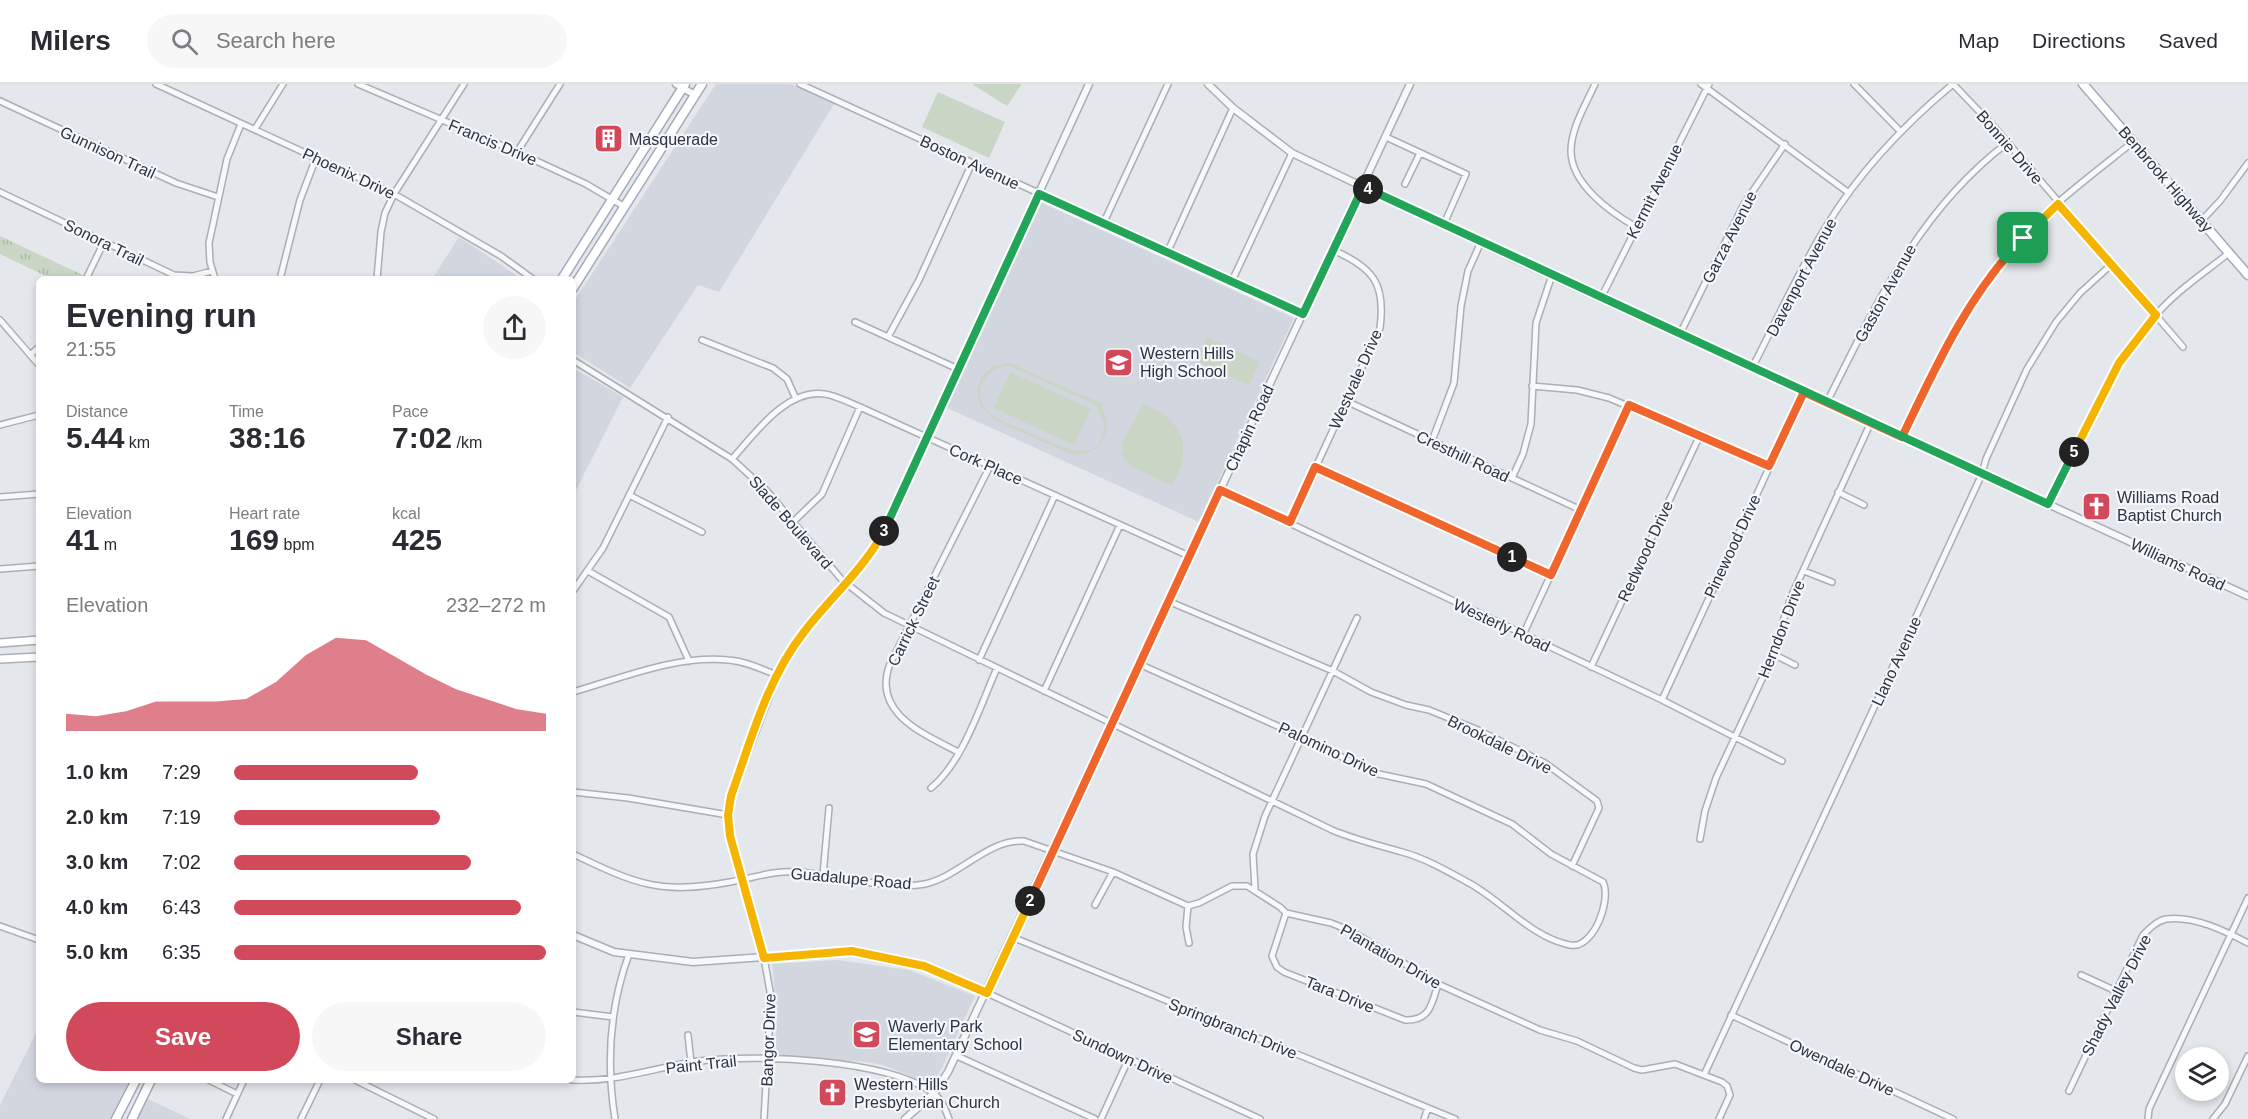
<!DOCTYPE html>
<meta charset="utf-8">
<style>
:root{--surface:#fff;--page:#f7f7f7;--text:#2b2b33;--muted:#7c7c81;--line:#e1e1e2;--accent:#d1495b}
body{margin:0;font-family:Arial,sans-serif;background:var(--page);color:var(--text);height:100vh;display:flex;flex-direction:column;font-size:22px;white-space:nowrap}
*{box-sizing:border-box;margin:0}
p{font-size:20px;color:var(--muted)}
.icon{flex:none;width:33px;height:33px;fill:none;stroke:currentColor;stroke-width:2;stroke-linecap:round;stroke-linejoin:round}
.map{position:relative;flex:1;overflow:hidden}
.sheet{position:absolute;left:36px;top:192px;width:540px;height:807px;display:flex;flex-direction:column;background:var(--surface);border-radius:9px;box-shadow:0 3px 9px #0003}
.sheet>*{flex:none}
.controls{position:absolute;left:2175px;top:963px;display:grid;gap:12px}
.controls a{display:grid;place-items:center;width:54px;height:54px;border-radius:50%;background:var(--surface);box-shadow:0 3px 9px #0003;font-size:30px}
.pin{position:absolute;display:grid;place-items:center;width:51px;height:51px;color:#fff;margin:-26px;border-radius:12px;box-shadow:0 3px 9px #0006}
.km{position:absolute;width:30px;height:30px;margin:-15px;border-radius:50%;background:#222;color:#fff;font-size:16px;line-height:30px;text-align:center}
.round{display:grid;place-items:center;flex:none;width:63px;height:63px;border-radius:32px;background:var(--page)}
.headline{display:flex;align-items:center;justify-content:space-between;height:102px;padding:0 30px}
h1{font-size:33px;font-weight:700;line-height:45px}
.figures{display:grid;grid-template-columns:repeat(3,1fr);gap:9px;height:102px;padding:6px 30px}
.figures div{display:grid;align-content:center}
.figures b{font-size:30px;font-weight:700}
.figures small{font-size:16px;font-weight:400}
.figures p{font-size:16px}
.chart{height:168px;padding:12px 30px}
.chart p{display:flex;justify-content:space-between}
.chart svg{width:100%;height:108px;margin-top:6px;fill:var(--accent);opacity:.7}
.button{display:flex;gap:12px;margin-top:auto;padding:12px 30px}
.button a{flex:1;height:69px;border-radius:36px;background:var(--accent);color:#fff;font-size:24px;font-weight:700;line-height:69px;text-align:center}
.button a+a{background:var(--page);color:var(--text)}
ul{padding:0 30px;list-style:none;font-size:20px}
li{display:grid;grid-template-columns:96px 72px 1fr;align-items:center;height:45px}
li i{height:15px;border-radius:8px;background:var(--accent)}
header{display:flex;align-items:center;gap:36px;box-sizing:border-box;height:84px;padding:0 30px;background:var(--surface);border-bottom:2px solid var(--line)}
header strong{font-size:28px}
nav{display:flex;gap:33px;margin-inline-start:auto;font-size:21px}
.search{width:420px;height:54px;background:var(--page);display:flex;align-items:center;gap:15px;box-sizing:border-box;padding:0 21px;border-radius:33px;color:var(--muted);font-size:22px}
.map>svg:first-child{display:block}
</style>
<header>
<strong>Milers</strong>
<div class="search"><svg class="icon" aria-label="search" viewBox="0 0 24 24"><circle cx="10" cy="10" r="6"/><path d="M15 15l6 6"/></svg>Search here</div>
<nav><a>Map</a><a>Directions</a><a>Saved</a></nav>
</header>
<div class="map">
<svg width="2248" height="1035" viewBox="0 0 2248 1035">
<defs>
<pattern id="grass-tufts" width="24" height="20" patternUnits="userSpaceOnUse" patternTransform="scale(1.5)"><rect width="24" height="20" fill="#c9d6c5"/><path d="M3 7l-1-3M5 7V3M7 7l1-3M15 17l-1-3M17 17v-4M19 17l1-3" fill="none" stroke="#adb8ab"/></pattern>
</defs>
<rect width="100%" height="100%" fill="#e4e7ec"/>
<path fill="#d2d6de" d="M 716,0 L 791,0 L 834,20 L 719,208 L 698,201 L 630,304 L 573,268 L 573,219 Z
M 1040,118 L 1294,234 L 1199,438 L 945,323 Z
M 459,153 L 522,195 L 432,195 Z
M 573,284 L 623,313 L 573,412 Z
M 837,876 L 909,886 L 975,912 L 941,986 L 931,1000 L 883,981 L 866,978 L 775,971 L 777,931 L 772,880 Z
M 39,943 L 39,996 L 129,996 L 110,1035 L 0,1035 L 0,1021 Z
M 146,1014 L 190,1035 L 136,1035 Z"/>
<path fill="url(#grass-tufts)" d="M 0,152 L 91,195 L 52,195 L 0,170 Z"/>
<path fill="#c9d6c5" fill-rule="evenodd" d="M 972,0 L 1022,0 L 1007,22 Z
M 938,8 L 1005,38 L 989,74 L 922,43 Z
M 1207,253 L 1260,278 L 1249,301 L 1196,277 Z
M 1010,279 L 1103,320 L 1101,323 C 1116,347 1098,375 1070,370 L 995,336 L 981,323 L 977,305 L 982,292 L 992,283 ZM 1010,282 L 1096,321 L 1104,340 C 1102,389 1051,358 1028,348 C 1015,342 996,337 987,327 C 970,307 987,282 1010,282 Z
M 1010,288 L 1091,325 L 1074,361 L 994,324 Z
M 1143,320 C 1183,334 1195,366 1171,401 L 1130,382 L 1121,370 L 1124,366 L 1121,361 Z"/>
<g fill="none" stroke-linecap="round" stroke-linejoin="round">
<defs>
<path id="minor" d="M 156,0 L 394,110 L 501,172 L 533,195
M 358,0 L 517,68 L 586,100 L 625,123
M 800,0 L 1303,230
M 1595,0 C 1586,20 1571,44 1571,67 C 1571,100 1610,128 1636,143
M 1701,0 L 1849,109
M 1854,0 L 1901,48
M 1953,0 L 1997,46 L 2183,263
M 0,17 L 176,99 L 218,113
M 255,45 L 283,0
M 1386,53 L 1466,90 L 1444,140
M 517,68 L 560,0
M 1405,100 L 1420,69
M 0,108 L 174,191 L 193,192 L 212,187
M 2201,137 L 2220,117 L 2248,79
M 1104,138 L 1168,0
M 1168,167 L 1233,24
M 86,195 L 104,158
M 215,195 L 210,178 L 209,159 L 227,75 L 241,40
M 280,195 L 300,116 L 316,74
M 377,195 L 381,148 L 385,129 L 394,110 L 464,0
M 1232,197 L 1292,69
M 1601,214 L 1709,0
M 0,236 L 39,281
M 855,238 L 958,285
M 1680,250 L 1744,120 L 1785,60
M 888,253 L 919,196 L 972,79
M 702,256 L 773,284 L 787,295 L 796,315
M 30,271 L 39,263
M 573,276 L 732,375 L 767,407 L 842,496 L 884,529 L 1332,746 C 1356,756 1378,761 1402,768 C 1425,774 1449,788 1469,799 C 1501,816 1532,854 1570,861 C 1593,866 1612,816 1603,798 L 1551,770 L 1512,740 L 1426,700 L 1374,689 L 1302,653 L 1139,580
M 1752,284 C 1777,236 1799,186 1827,141 C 1860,87 1905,40 1953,0
M 1532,302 L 1577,306 L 1609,314 L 1769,382
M 1346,317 L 1581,426
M 1827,318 C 1876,221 1918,127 2007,59
M 0,341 L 39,331
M 1902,353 C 1931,292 1959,231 2001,177 C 2037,131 2088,94 2133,58
M 1432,357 L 1454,299 L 1461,222 L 1468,187 L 1481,158
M 732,375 C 754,351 786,304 825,310 C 837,312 848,318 860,323 L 1189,472
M 1315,383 L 1551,491
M 1512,394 L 1523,370 L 1531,340 L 1536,239 L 1552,191
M 1220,406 L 1662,616 L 1782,677
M 1838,408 L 1864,421
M 629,411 L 702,448
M 0,413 L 39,410
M 2048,420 C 2080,356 2107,286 2155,232 C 2176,207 2204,189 2229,169
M 793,438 L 822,410 L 860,323
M 1290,439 L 1380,244 C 1386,199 1373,184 1333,166
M 0,485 L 39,482
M 588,487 L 669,533 L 689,577
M 1804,487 L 1832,498
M 573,507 L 603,464 L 668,333
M 1168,517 L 1333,587 L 1371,608 L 1406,621 L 1429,626 L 1478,646 L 1545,679 L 1597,717 L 1599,724 L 1572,782
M 1523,551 L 1629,321
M 1773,570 L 1795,581
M 979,576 L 1055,411
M 1591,583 L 1700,351
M 1044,607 L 1120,441
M 573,608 C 622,594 676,571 728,576 C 745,577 761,585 777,591
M 1662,616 L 1804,308
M 958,668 C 924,650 871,629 890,580 L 990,382
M 931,704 C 963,678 980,622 997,584
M 573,708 L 628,714 L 728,731
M 1700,755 L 1705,727 L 1716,694 L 1769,580 L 1791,513 L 1871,338
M 573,770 C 636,800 660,811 730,798 C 753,794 774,786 798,788 C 834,790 890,807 925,800 C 960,792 988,755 1024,757 L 1113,788 L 1188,822 L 1199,819 L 1232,802 L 1247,802 L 1280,823 L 1286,829 L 1331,839 L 1351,847 L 1438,900 L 1540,946 L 1577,957 L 1634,984 L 1642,986 L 1675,980 L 1722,998 L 1727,1002 L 1730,1011 L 1719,1035
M 823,791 L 829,724
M 1255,805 L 1253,770 L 1265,732 L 1357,534
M 1095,821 L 1113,788
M 1188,822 L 1186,843 L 1189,859
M 1286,829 L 1272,872 L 1277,883 L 1284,888 L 1405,936 C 1430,937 1432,920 1438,900
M 0,842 L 39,856
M 1012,853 L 1455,1035
M 2081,891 L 2116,907
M 987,909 L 1260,1035
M 573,928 L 613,933
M 1731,931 L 1953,1035
M 688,951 L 691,978
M 957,972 L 1095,1035
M 1704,991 L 1982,390 L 1986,375 L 2027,285 L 2056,238 L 2080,209 L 2112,180
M 209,996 L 237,1010
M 355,996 L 434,1035
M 572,996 C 615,999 656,983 699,977 C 757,970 884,975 932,1008 C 942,1015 945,1025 949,1035
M 2069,1007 L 2143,851 C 2150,844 2157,837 2166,835 C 2193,831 2225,847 2248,859
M 226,1035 L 244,996
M 301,1035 L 320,996
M 615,1035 C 606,978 609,925 629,870
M 764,1035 L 771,913 L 764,874
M 1101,1035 L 1129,974
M 1424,1035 L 1428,1024
M 2148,1035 L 2149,1025 L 2248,814
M 2213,1035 L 2225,1020 L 2248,972"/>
<path id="tertiary" d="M 676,0 L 695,11
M 1208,0 L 1233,24 L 1292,69 L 1517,176 L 2248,512
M 573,851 L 614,868 L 693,878 L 852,867 L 924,882 L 987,909
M 764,874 L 730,751 L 728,731 L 731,712 L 777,591 L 803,548 L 868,472 L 880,454 L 1089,0
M 905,1035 L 934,1009 L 948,988 L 1410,0"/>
<path id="secondary" d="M 0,559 L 39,556
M 0,575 L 39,573"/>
<path id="primary" d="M 2083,0 L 2248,191
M 562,195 L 685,0
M 573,204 L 702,0
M 116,1035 L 136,996
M 132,1035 L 151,996"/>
</defs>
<use href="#minor" stroke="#a9aeb7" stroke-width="8"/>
<use href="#tertiary" stroke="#a9aeb7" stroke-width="9"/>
<use href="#secondary" stroke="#a9aeb7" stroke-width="10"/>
<use href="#primary" stroke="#a3abb8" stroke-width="11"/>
<use href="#minor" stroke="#f7f8fa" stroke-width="5"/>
<use href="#tertiary" stroke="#f7f8fa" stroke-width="6"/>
<use href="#secondary" stroke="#fff" stroke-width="7"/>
<use href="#primary" stroke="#fff" stroke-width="8"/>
</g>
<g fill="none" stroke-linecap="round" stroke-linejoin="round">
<defs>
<path id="split-1" d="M 1512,473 L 1551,491 L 1629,321 L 1769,382 L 1804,308 L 1902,353 C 1936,282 1968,211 2023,154"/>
<path id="split-2" d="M 1030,817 L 1220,406 L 1290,438 L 1315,383 L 1512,473"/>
<path id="split-3" d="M 884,447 C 864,485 830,514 804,548 C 767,595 751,656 731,712 L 728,731 L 730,752 L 764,874 L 852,867 L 924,882 L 987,909 L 1030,817"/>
<path id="split-4" d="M 884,447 L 1039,110 L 1303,230 L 1363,103 L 1368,105"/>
<path id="split-5" d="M 1368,105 L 2048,420 L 2074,368"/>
<path id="split-6" d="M 2023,154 L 2058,120 L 2156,231 L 2119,279 L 2074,368"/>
</defs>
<use href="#split-1" stroke="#fff" stroke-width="12"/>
<use href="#split-2" stroke="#fff" stroke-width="12"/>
<use href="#split-3" stroke="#fff" stroke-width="12"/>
<use href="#split-4" stroke="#fff" stroke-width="12"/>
<use href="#split-5" stroke="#fff" stroke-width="12"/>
<use href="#split-6" stroke="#fff" stroke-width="12"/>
<use href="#split-1" stroke="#f0652b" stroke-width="8"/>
<use href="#split-2" stroke="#f0652b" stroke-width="8"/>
<use href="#split-3" stroke="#f5b400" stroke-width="8"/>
<use href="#split-4" stroke="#22a559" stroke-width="8"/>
<use href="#split-5" stroke="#22a559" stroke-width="8"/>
<use href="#split-6" stroke="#f5b400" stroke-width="8"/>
</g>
<defs>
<symbol id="building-square" viewBox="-11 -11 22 22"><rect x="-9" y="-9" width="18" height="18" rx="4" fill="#d1495b" stroke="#f4f6f9"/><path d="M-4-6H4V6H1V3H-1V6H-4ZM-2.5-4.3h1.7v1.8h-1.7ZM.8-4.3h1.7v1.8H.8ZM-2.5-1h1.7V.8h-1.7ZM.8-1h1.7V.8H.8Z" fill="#fff"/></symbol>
<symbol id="school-square" viewBox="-11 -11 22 22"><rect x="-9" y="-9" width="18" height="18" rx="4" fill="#d1495b" stroke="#f4f6f9"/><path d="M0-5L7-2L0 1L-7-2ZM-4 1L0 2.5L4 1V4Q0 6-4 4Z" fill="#fff"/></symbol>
<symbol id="church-square" viewBox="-11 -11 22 22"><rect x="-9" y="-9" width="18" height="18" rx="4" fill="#d1495b" stroke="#f4f6f9"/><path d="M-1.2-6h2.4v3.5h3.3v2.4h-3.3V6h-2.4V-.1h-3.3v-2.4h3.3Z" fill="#fff"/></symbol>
</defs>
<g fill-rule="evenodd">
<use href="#building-square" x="592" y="38" width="33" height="33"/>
<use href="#school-square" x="1102" y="262" width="33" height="33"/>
<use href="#church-square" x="2080" y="406" width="33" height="33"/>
<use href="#school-square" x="850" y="934" width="33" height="33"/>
<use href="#church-square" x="816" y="992" width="33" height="33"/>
</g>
<g text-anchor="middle" stroke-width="4.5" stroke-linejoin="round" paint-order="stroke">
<g font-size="16" fill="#2b3445" stroke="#f4f6f9" text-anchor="start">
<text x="629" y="61">Masquerade</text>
<text x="1140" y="275">Western Hills<tspan x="1140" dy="18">High School</tspan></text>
<text x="2117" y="419">Williams Road<tspan x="2117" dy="18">Baptist Church</tspan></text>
<text x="888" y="948">Waverly Park<tspan x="888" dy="18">Elementary School</tspan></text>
<text x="854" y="1006">Western Hills<tspan x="854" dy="18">Presbyterian Church</tspan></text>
</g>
<g font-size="16" fill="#2b3445" stroke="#f4f6f9">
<text transform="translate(493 58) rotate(23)" y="6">Francis Drive</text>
<text transform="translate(2010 63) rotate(49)" y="6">Bonnie Drive</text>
<text transform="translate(108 68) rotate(25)" y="6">Gunnison Trail</text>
<text transform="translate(970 78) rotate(25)" y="6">Boston Avenue</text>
<text transform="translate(349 89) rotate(25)" y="6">Phoenix Drive</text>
<text transform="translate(2166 95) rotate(49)" y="6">Benbrook Highway</text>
<text transform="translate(1654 107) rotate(-63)" y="6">Kermit Avenue</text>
<text transform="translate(1729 153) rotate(-63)" y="6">Garza Avenue</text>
<text transform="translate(104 158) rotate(26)" y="6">Sonora Trail</text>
<text transform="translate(1801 193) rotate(-62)" y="6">Davenport Avenue</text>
<text transform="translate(1885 209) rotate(-61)" y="6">Gaston Avenue</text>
<text transform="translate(1355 295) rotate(-66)" y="6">Westvale Drive</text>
<text transform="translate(1249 344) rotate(-65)" y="6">Chapin Road</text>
<text transform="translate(1463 372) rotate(25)" y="6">Cresthill Road</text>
<text transform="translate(986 380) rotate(24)" y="6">Cork Place</text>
<text transform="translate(791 438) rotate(49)" y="6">Slade Boulevard</text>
<text transform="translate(1732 462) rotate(-65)" y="6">Pinewood Drive</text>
<text transform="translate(1645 467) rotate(-65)" y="6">Redwood Drive</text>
<text transform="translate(2178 480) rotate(25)" y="6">Williams Road</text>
<text transform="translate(913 537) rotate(-64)" y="6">Carrick Street</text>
<text transform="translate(1502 541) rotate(25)" y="6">Westerly Road</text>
<text transform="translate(1781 545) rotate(-69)" y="6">Herndon Drive</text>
<text transform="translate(1896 577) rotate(-65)" y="6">Llano Avenue</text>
<text transform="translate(1500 660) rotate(26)" y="6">Brookdale Drive</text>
<text transform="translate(1329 665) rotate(25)" y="6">Palomino Drive</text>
<text transform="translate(851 794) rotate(5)" y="6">Guadalupe Road</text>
<text transform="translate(1391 872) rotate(30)" y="6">Plantation Drive</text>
<text transform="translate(1340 910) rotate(22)" y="6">Tara Drive</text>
<text transform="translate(2116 911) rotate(-63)" y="6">Shady Valley Drive</text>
<text transform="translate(1233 944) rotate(22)" y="6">Springbranch Drive</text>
<text transform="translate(768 956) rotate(-88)" y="6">Bangor Drive</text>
<text transform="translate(1123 972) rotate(25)" y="6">Sundown Drive</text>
<text transform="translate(701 980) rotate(-6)" y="6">Paint Trail</text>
<text transform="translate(1842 983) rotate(25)" y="6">Owendale Drive</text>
</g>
</g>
</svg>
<div class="controls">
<a><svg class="icon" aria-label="layers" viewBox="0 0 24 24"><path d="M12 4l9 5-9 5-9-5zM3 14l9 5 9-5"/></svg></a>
</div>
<div class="pin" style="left:2023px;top:154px;background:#1e9e55"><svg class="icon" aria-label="arrive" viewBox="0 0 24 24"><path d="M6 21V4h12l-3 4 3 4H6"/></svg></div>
<b class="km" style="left:1512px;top:473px">1</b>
<b class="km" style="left:1030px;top:817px">2</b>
<b class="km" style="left:884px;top:447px">3</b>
<b class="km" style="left:1368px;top:105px">4</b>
<b class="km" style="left:2074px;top:368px">5</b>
<section class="sheet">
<div class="headline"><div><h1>Evening run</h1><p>21:55</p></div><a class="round"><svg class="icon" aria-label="share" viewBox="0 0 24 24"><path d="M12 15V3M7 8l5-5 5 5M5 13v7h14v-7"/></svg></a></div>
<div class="figures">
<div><p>Distance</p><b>5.44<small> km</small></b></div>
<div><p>Time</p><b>38:16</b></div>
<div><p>Pace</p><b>7:02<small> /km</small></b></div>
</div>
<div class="figures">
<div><p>Elevation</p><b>41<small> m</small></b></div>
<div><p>Heart rate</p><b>169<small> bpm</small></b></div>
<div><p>kcal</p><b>425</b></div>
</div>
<div class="chart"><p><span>Elevation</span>232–272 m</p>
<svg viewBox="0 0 160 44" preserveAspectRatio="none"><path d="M0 44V37L10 38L20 36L30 32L40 32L50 32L60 31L70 24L80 13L90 6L100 7L110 14L120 21L130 27L140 31L150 35L160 37V44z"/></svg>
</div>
<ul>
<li><b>1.0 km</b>7:29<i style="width:59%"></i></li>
<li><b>2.0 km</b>7:19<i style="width:66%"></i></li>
<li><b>3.0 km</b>7:02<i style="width:76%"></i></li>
<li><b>4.0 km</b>6:43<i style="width:92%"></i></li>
<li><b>5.0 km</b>6:35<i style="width:100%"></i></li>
</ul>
<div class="button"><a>Save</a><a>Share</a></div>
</section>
</div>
